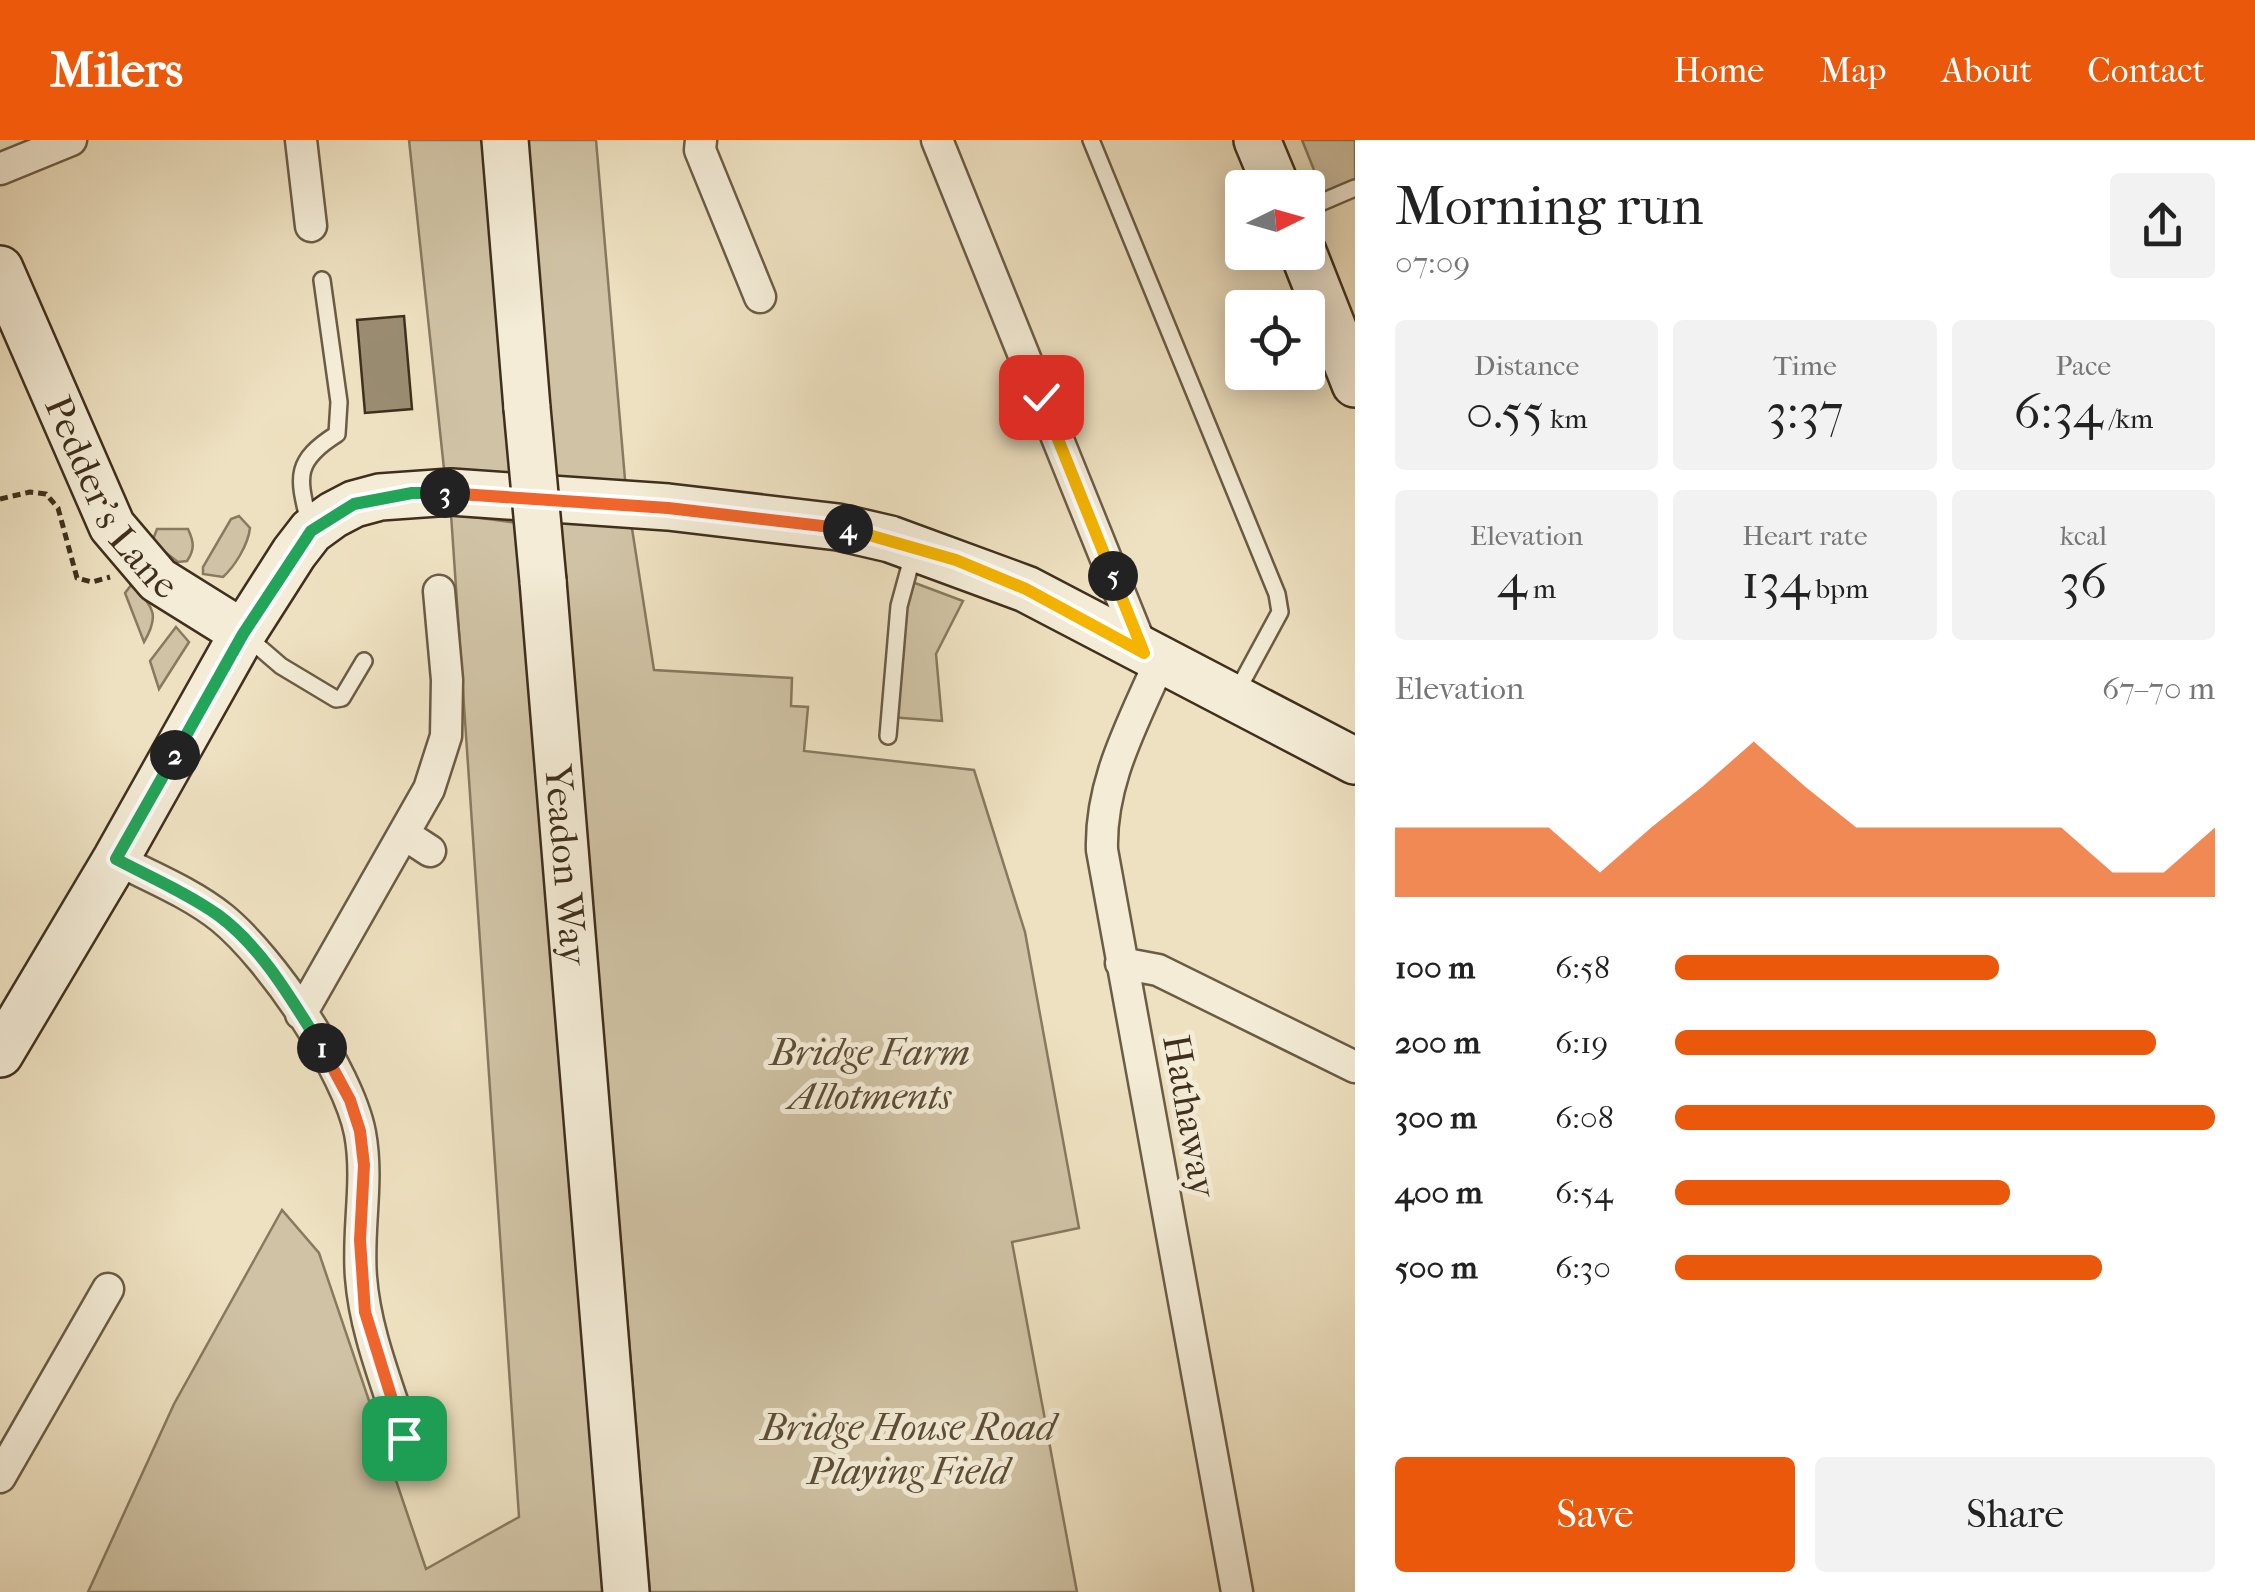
<!DOCTYPE html>
<meta charset="utf-8">
<style>
:root{--surface:#fff;--page:#f2f2f2;--text:#222;--muted:#767676;--accent:#ea580c}
body{margin:0;font-family:"IM FELL French Canon",serif;background:var(--page);color:var(--text);height:100vh;display:flex;flex-direction:column;font-size:38px;white-space:nowrap}
*{box-sizing:border-box;margin:0}
p{font-size:32px;color:var(--muted)}
.icon{flex:none;width:55px;height:55px;fill:none;stroke:currentColor;stroke-width:2;stroke-linecap:round;stroke-linejoin:round}
.map{position:relative;flex:1;overflow:hidden}
.sheet{display:flex;flex-direction:column;background:var(--surface);width:900px}
.sheet>*{flex:none}
.needle{width:65px;rotate:85deg}
.fabs{position:absolute;left:1225px;top:30px;display:grid;gap:20px}
.fabs a{display:grid;place-items:center;width:100px;height:100px;border-radius:10px;background:var(--surface);box-shadow:0 5px 25px #0003;font-size:50px}
.pin{position:absolute;display:grid;place-items:center;width:85px;height:85px;color:#fff;margin:-42px;border-radius:20px;box-shadow:0 5px 15px #0006}
.km{position:absolute;width:50px;height:50px;margin:-25px;border-radius:50%;background:#222;color:#fff;font-size:28px;line-height:50px;text-align:center}
.round{display:grid;place-items:center;flex:none;width:105px;height:105px;border-radius:10px;background:var(--page)}
.headline{display:flex;align-items:center;justify-content:space-between;height:170px;padding:0 40px}
h1{font-size:55px;font-weight:600;line-height:75px}
.metrics{display:grid;grid-template-columns:repeat(3,1fr);gap:15px;height:170px;padding:10px 40px}
.metrics div{display:grid;align-content:center;border-radius:10px;background:var(--page);text-align:center}
.metrics b{font-size:50px;font-weight:600}
.metrics small{font-size:28px;font-weight:400}
.metrics p{font-size:28px}
.chart{height:280px;padding:20px 40px}
.chart p{display:flex;justify-content:space-between}
.chart svg{width:100%;height:180px;margin-top:10px;fill:var(--accent);opacity:.7}
.cta{display:flex;gap:20px;margin-top:auto;padding:20px 40px}
.cta a{flex:1;height:115px;border-radius:10px;background:var(--accent);color:#fff;font-size:40px;font-weight:600;line-height:115px;text-align:center}
.cta a+a{background:var(--page);color:var(--text)}
ul{padding:0 40px;list-style:none;font-size:32px}
li{display:grid;grid-template-columns:160px 120px 1fr;align-items:center;height:75px}
li i{height:25px;border-radius:12px;background:var(--accent)}
header{display:flex;align-items:center;gap:60px;box-sizing:border-box;height:140px;padding:0 50px;background:var(--accent);color:#fff}
header strong{font-size:48px}
nav{display:flex;gap:55px;margin-inline-start:auto;font-size:35px}
main{display:flex;flex:1;min-height:0}
.map>svg:first-child{display:block}
</style>
<header>
<strong>Milers</strong>
<nav><a>Home</a><a>Map</a><a>About</a><a>Contact</a></nav>
</header>
<main>
<div class="map">
<svg width="1355" height="1452" viewBox="0 0 1355 1452">
<rect width="100%" height="100%" fill="#eee1c1"/>
<filter id="stains"><feTurbulence type="fractalNoise" baseFrequency=".002" numOctaves="4"/><feColorMatrix values="0 0 0 0 .2 0 0 0 0 .09 0 0 0 0 .02 0 0 0 .5 -.17"/></filter>
<radialGradient id="worn" r=".72"><stop offset=".6" stop-color="#630" stop-opacity="0"/><stop offset="1" stop-color="#630" stop-opacity=".3"/></radialGradient>
<path fill="#d0c3a5" stroke="#887960" stroke-width="2.5" d="M 409,0 L 487,0 L 515,339 L 444,329 Z
M 527,0 L 596,0 L 626,351 L 556,344 Z
M 1302,0 L 1355,0 L 1355,48 L 1326,60 Z
M 451,374 L 518,383 L 606,1452 L 88,1452 L 174,1264 L 282,1070 L 319,1113 L 426,1429 L 519,1377 Z
M 239,376 L 250,388 C 248,405 235,426 223,437 L 203,434 L 203,427 L 231,379 Z
M 560,378 L 631,382 L 654,530 L 792,538 L 791,566 L 808,567 L 804,611 L 974,630 L 1025,792 L 1079,1088 L 1012,1102 L 1077,1452 L 650,1452 Z
M 157,389 L 188,389 C 194,402 195,409 187,421 L 178,422 L 152,402 Z
M 907,440 L 963,461 L 936,514 L 942,581 L 890,577 Z
M 132,444 C 152,467 161,473 144,502 L 125,453 Z
M 176,487 L 189,502 L 159,549 L 150,521 Z"/>
<path fill="#9a8c72" stroke="#3f2f1c" stroke-width="2.5" d="M 404,176 L 412,269 L 365,273 L 357,180 Z"/>
<g fill="none" stroke-linecap="round" stroke-linejoin="round">
<defs>
<path id="lane" d="M 1091,0 L 1277,454 L 1280,472 L 1235,555
M 1308,68 L 1355,48
M 310,387 C 299,339 291,323 337,294 L 339,262 L 322,140
M 245,495 L 281,526 L 336,559 L 342,558 L 364,521
M 888,596 L 899,466 L 914,411"/>
<path id="street" d="M 301,0 L 311,86
M 701,0 L 700,10 L 760,157
M 937,0 L 1144,513
M 0,29 L 71,0
M 1160,521 C 1133,584 1100,641 1102,710 L 1237,1452
M 404,694 L 430,711
M 116,719 C 151,737 191,753 222,778 C 271,818 348,931 360,993 C 369,1041 357,1089 361,1137 C 365,1192 388,1246 404,1298
M 1121,823 L 1158,830 L 1355,927
M 301,874 L 429,649 L 446,596 L 447,540 L 439,451
M 0,1337 L 108,1149"/>
<g id="secondary">
<path d="M 505,0 L 527,268"/>
<path d="M 1257,0 L 1277,48"/>
<path d="M 1303,112 L 1355,244"/>
<path id="s1" d="M 0,129 L 112,386 L 158,440 L 243,493"/>
<path id="s2" d="M 543,441 L 626,1452"/>
<path d="M 0,914 L 116,719 L 243,493 L 294,413 L 311,391 L 333,375 L 354,364 L 380,357 L 451,352 L 668,367 L 838,387 L 890,399 L 1026,449 L 1355,621"/>
</g>
</defs>
<use href="#lane" stroke="#6b5c45" stroke-width="20"/>
<use href="#street" stroke="#6b5c45" stroke-width="35"/>
<use href="#secondary" stroke="#3f2f1c" stroke-width="50"/>
<path stroke="#3f2f1c" stroke-width="5" stroke-dasharray="8 5" stroke-linecap="butt" d="M 0,359 L 30,352 L 46,354 L 58,368 L 77,438 L 92,442 L 110,437"/>
<use href="#lane" stroke="#f4ecd7" stroke-width="15"/>
<use href="#street" stroke="#f4ecd7" stroke-width="30"/>
<use href="#secondary" stroke="#f4ecd7" stroke-width="45"/>
<defs>
<path id="secondary-bridge" d="M 527,268 L 543,441"/>
</defs>
<use href="#secondary-bridge" stroke="#3f2f1c" stroke-width="50" stroke-linecap="butt"/>
<use href="#secondary-bridge" stroke="#f4ecd7" stroke-width="45"/>
</g>
<g fill="none" stroke-linecap="round" stroke-linejoin="round">
<defs>
<path id="split-1" d="M 322,908 L 350,960 L 360,991 L 364,1025 L 360,1100 L 365,1172 L 404,1298"/>
<path id="split-2" d="M 175,615 L 116,719 C 150,737 187,753 218,775 C 263,808 293,862 322,908"/>
<path id="split-3" d="M 175,615 L 243,494 L 311,391 L 354,364 L 412,353 L 445,353"/>
<path id="split-4" d="M 445,353 L 668,368 L 848,389"/>
<path id="split-5" d="M 848,389 L 956,420 L 1026,449 L 1144,513 L 1113,436"/>
<path id="split-6" d="M 1041,257 L 1113,436"/>
</defs>
<use href="#split-1" stroke="#fff" stroke-width="20"/>
<use href="#split-2" stroke="#fff" stroke-width="20"/>
<use href="#split-3" stroke="#fff" stroke-width="20"/>
<use href="#split-4" stroke="#fff" stroke-width="20"/>
<use href="#split-5" stroke="#fff" stroke-width="20"/>
<use href="#split-6" stroke="#fff" stroke-width="20"/>
<use href="#split-1" stroke="#f0652b" stroke-width="12"/>
<use href="#split-2" stroke="#22a559" stroke-width="12"/>
<use href="#split-3" stroke="#22a559" stroke-width="12"/>
<use href="#split-4" stroke="#f0652b" stroke-width="12"/>
<use href="#split-5" stroke="#f5b400" stroke-width="12"/>
<use href="#split-6" stroke="#f5b400" stroke-width="12"/>
</g>
<g text-anchor="middle" stroke-width="10" stroke-linejoin="round" paint-order="stroke">
<g font-size="38" fill="#3f2f1c" stroke="#f4ecd7">
<text dy="13" stroke="none"><textPath href="#s1" startOffset="255">Pedder's Lane</textPath></text>
<text dy="13" stroke="none"><textPath href="#s2" startOffset="285">Yeadon Way</textPath></text>
<text transform="translate(1190 976) rotate(80)" y="13">Hathaway</text>
</g>
<g font-size="38" font-style="italic" fill="#5c4d37" stroke="#f4ecd7">
<text x="870" y="925">Bridge Farm<tspan x="870" dy="44">Allotments</tspan></text>
<text x="908" y="1300">Bridge House Road<tspan x="908" dy="44">Playing Field</tspan></text>
</g>
</g>
<rect width="100%" height="100%" filter="url(#stains)"/>
<rect width="100%" height="100%" fill="url(#worn)"/>
</svg>
<div class="fabs">
<a><svg class="needle" viewBox="-14 -14 28 28"><path d="M0-13l5 13h-10z" fill="#e53935"/><path d="M0 13l5-13h-10z" fill="#767676"/></svg></a>
<a><svg class="icon" aria-label="locate" viewBox="0 0 24 24"><circle cx="12" cy="12" r="6"/><path d="M12 2v4M12 18v4M2 12h4M18 12h4"/></svg></a>
</div>
<div class="pin" style="left:404px;top:1298px;background:#1e9e55"><svg class="icon" aria-label="arrive" viewBox="0 0 24 24"><path d="M6 21V4h12l-3 4 3 4H6"/></svg></div>
<div class="pin" style="left:1041px;top:257px;background:#d93025"><svg class="icon" aria-label="check" viewBox="0 0 24 24"><path d="M5 12l5 5 9-10"/></svg></div>
<b class="km" style="left:322px;top:908px">1</b>
<b class="km" style="left:175px;top:615px">2</b>
<b class="km" style="left:445px;top:353px">3</b>
<b class="km" style="left:848px;top:389px">4</b>
<b class="km" style="left:1113px;top:436px">5</b>
</div>
<section class="sheet">
<div class="headline"><div><h1>Morning run</h1><p>07:09</p></div><a class="round"><svg class="icon" aria-label="share" viewBox="0 0 24 24"><path d="M12 15V3M7 8l5-5 5 5M5 13v7h14v-7"/></svg></a></div>
<div class="metrics">
<div><p>Distance</p><b>0.55<small> km</small></b></div>
<div><p>Time</p><b>3:37</b></div>
<div><p>Pace</p><b>6:34<small> /km</small></b></div>
</div>
<div class="metrics">
<div><p>Elevation</p><b>4<small> m</small></b></div>
<div><p>Heart rate</p><b>134<small> bpm</small></b></div>
<div><p>kcal</p><b>36</b></div>
</div>
<div class="chart"><p><span>Elevation</span>67–70 m</p>
<svg viewBox="0 0 160 44" preserveAspectRatio="none"><path d="M0 44V27L10 27L20 27L30 27L40 38L50 27L60 17L70 6L80 17L90 27L100 27L110 27L120 27L130 27L140 38L150 38L160 27V44z"/></svg>
</div>
<ul>
<li><b>100 m</b>6:58<i style="width:60%"></i></li>
<li><b>200 m</b>6:19<i style="width:89%"></i></li>
<li><b>300 m</b>6:08<i style="width:100%"></i></li>
<li><b>400 m</b>6:54<i style="width:62%"></i></li>
<li><b>500 m</b>6:30<i style="width:79%"></i></li>
</ul>
<div class="cta"><a>Save</a><a>Share</a></div>
</section>
</main>
